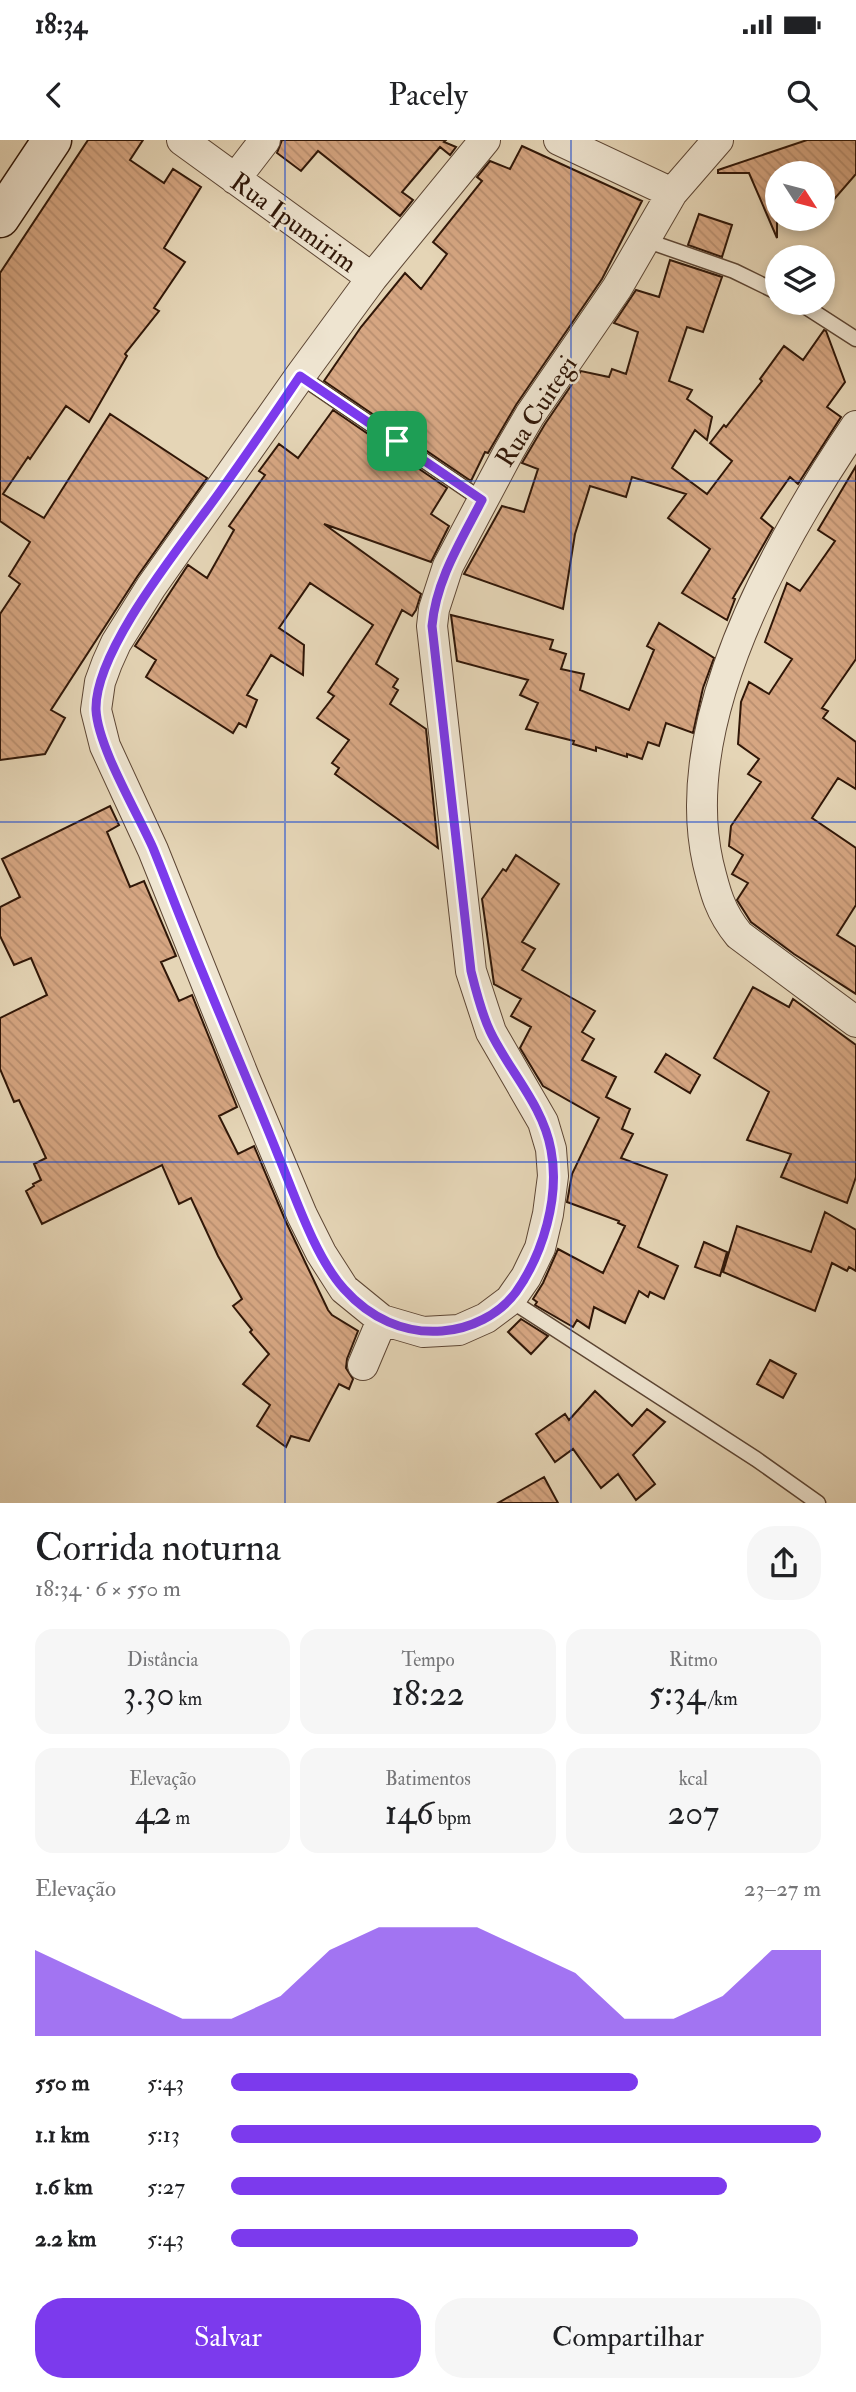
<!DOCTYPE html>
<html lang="pt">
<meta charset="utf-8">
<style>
:root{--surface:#fff;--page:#f6f6f6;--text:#202124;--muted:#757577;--accent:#7c3aed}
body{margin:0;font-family:"IM FELL Double Pica",serif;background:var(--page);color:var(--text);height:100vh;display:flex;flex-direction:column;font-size:26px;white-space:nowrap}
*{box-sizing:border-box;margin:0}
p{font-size:23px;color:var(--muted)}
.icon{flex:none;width:38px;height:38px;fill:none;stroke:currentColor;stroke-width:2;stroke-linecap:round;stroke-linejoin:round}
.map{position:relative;height:1363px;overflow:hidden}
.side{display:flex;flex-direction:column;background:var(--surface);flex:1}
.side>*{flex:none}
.needle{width:46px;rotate:126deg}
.fabs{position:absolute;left:765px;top:21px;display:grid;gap:14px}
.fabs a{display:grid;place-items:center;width:70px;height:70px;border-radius:50%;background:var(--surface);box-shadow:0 4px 10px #0003;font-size:35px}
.pin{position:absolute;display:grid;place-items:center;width:60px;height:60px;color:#fff;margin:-30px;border-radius:14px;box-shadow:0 4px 10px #0006}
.round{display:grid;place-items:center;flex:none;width:74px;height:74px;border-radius:28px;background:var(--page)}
.overview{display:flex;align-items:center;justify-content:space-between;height:119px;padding:0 35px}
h1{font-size:38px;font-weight:600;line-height:52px}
.stats{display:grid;grid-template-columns:repeat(3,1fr);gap:10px;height:119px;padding:7px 35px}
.stats div{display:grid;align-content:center;border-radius:18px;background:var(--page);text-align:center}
.stats b{font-size:35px;font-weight:600}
.stats small{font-size:19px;font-weight:400}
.stats p{font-size:19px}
.chart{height:196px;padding:14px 35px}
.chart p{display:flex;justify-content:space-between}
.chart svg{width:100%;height:126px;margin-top:7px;fill:var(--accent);opacity:.7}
.button{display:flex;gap:14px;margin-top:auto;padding:14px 35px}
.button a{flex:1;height:80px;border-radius:28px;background:var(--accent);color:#fff;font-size:28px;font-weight:600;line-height:80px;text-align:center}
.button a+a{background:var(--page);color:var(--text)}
ul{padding:0 35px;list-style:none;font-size:23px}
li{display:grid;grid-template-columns:112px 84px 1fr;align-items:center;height:52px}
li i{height:18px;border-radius:9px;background:var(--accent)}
.status{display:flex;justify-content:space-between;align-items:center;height:49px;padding:0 35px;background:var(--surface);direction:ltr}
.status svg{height:19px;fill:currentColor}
header{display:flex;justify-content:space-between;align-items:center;height:91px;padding:0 35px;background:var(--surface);font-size:32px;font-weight:600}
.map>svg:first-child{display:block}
</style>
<div class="status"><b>18:34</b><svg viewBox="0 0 49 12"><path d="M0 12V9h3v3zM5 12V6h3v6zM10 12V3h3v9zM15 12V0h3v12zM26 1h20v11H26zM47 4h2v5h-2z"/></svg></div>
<header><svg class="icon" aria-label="back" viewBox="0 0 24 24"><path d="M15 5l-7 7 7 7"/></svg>Pacely<svg class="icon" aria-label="search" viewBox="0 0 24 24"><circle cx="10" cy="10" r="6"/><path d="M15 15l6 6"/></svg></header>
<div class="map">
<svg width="856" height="1363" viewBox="0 0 856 1363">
<defs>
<pattern id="building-back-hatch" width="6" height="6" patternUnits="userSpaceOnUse" patternTransform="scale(1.75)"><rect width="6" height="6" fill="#d6a682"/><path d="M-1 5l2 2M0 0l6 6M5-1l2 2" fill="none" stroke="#b88e6f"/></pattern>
</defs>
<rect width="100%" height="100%" fill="#e5d5b6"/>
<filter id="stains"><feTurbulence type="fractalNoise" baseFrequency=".00286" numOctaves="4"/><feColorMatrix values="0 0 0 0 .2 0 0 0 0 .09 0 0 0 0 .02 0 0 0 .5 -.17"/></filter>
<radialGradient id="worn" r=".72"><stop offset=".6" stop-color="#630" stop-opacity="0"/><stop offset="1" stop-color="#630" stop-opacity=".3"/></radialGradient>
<path fill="url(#building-back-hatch)" stroke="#301708" stroke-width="2" d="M 88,0 L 143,0 L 130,20 L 164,43 L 173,29 L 201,47 L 164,108 L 185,122 L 154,168 L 159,171 L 125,214 L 127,216 L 89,282 L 66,266 L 30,319 L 28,317 L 3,354 L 44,378 L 110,274 L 207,338 L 137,437 L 51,570 L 65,578 L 45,614 L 0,620 L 0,474 L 20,444 L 9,436 L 30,402 L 0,381 L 0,133 Z
M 282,0 L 446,0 L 444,2 L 456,7 L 450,15 L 440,7 L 402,52 L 413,60 L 400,76 L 318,11 L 301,31 L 277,13 Z
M 807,0 L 856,0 L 856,34 L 830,64 L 822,33 L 777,33 L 777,98 L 749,33 L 718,33 L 718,30 Z
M 522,6 L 642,61 L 602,139 L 516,265 L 488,313 L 485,312 L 471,341 L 324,241 L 361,187 L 405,133 L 421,149 L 447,114 L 433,102 L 482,41 L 477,37 L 490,21 L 510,29 Z
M 699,74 L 732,85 L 722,117 L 688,105 Z
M 670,120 L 722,137 L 703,192 L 687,187 L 669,241 L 692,250 L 687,259 L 712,277 L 707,300 L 695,290 L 672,328 L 707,354 L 732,321 L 710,303 L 724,285 L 726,287 L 762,241 L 760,239 L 784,206 L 803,220 L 824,190 L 826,191 L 845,242 L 827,267 L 841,277 L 798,344 L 790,337 L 761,378 L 773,388 L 733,458 L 735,459 L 727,480 L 682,453 L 710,409 L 668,378 L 686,354 L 632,337 L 626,357 L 590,346 L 575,394 L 563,469 L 464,434 L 502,366 L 524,372 L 538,329 L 522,323 L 545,284 L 581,231 L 609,237 L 612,229 L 626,234 L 638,192 L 614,183 L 636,150 L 659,157 Z
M 333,270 L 447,348 L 431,374 L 449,386 L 431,422 L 324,384 L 421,454 L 416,470 L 412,476 L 402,470 L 376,524 L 398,539 L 393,547 L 398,550 L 390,564 L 426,589 L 438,708 L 335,634 L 339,628 L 332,623 L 349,600 L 317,578 L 334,556 L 328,552 L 373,485 L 310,443 L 279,488 L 304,505 L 303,535 L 271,515 L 247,555 L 257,560 L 246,587 L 239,583 L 233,593 L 146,537 L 156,520 L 135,506 L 188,425 L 207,438 L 234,390 L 229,386 L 265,335 L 259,331 L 279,304 L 298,318 Z
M 856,326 L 856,519 L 822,568 L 828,571 L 823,578 L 856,602 L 856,649 L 838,638 L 812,678 L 856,708 L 856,765 L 837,795 L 856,807 L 856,854 L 794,814 L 751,782 L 737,760 L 748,743 L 732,734 L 743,715 L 729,706 L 731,686 L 761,642 L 748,634 L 759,619 L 738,604 L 741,562 L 749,542 L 769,554 L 792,519 L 765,502 L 787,443 L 800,451 L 835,401 L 818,390 Z
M 451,475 L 553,500 L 550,509 L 566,514 L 561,529 L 584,534 L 580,550 L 629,570 L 654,510 L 647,506 L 659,483 L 714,518 L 703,548 L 693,593 L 666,583 L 659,606 L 648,602 L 642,619 L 627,614 L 627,617 L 596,607 L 596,611 L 573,604 L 574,601 L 526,589 L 538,563 L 520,555 L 528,540 L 457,521 Z
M 110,666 L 119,685 L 107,692 L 130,747 L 144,741 L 176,816 L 161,822 L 179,861 L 192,855 L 237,967 L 219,976 L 238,1014 L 254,1006 L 286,1082 L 328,1170 L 332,1175 L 358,1191 L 347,1219 L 346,1228 L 353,1239 L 349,1249 L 339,1244 L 309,1301 L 291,1296 L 286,1307 L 257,1286 L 270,1265 L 243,1244 L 269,1214 L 250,1192 L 252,1190 L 233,1166 L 242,1159 L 218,1116 L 191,1058 L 179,1064 L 162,1025 L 42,1084 L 26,1051 L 34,1046 L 33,1044 L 41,1040 L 34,1024 L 46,1018 L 19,960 L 14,962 L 0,929 L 0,878 L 47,855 L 31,818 L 14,825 L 0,796 L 0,767 L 20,757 L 2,719 Z
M 516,715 L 559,744 L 522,802 L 535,809 L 522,830 L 595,871 L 582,892 L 594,899 L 582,920 L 616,937 L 606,957 L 630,969 L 622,989 L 633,994 L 621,1018 L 667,1035 L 638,1107 L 678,1126 L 664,1159 L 650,1152 L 648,1157 L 639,1151 L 625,1183 L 594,1167 L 589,1188 L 577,1180 L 573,1187 L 535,1165 L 537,1162 L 533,1159 L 543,1143 L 558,1109 L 603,1133 L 625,1086 L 618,1083 L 619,1081 L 567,1062 L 572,1034 L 599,978 L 543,946 L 520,908 L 531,887 L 511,876 L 521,859 L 494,844 L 482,759 L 503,729 L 506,731 Z
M 753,847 L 789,867 L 793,859 L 856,905 L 856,1037 L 847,1063 L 781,1037 L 791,1014 L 747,1000 L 769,952 L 714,918 Z
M 666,914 L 700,935 L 690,953 L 655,932 Z
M 825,1072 L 856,1090 L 856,1131 L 849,1127 L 847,1131 L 832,1123 L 815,1171 L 723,1132 L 737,1086 L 811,1112 Z
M 704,1102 L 727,1112 L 720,1136 L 695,1127 Z
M 521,1179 L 548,1196 L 531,1214 L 508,1192 Z
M 770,1220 L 796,1234 L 783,1258 L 757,1244 Z
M 595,1251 L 632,1286 L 647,1269 L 665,1282 L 633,1315 L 655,1344 L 636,1360 L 618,1334 L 601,1348 L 573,1309 L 555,1322 L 536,1294 L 565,1274 L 569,1280 Z
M 544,1337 L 558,1363 L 498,1363 Z"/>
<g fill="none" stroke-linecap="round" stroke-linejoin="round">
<defs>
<path id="lane" d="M 645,100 L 734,131 L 777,152
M 800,163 L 856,199
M 300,236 L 482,360
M 510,1160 L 756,1319 L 818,1363"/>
<path id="street" d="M 182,0 L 372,138
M 485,0 L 372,138 L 300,236 L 151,447 L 116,503 L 107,523 L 100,542 L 96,570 L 105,606 L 153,710 L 244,937 L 302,1075 L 321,1113 L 344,1149 L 382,1180 L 423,1192 L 459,1190 L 486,1178 L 510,1160 L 526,1137 L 540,1108 L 548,1074 L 553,1036 L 551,1009 L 543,982 L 491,892 L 471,831 L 432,486 L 434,469 L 448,426 L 509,311 L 530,275 L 617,148 L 672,53 L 718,0
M 559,0 L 672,53
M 235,39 L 265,0
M 856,286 C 779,400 676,580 708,723 C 715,752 720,772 739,795 L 856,882
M 363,1225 L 382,1180"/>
<path id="secondary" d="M 0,78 L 52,0"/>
</defs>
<use href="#lane" stroke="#5d4634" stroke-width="17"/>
<use href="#street" stroke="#5d4634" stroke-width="32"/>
<use href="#secondary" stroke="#301708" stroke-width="41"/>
<use href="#lane" stroke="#eee4d0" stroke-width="14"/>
<use href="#street" stroke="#eee4d0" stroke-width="30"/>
<use href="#secondary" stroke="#eee4d0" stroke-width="38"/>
</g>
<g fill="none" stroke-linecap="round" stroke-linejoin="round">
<defs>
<path id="route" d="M 300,236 L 482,360 C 461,401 436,440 432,486 L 471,831 C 476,851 481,872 490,891 C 509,931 543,965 551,1010 C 560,1057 543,1114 516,1152 C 499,1175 470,1189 442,1191 C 404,1194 370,1178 344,1149 C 315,1117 295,1056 278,1015 C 248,940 215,865 185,789 C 174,762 164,735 153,708 C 137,672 98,607 96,570 C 94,510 184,402 219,353 C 247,314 273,276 300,236 Z"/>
</defs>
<use href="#route" stroke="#fff" stroke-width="14"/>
<use href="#route" stroke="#7c3aed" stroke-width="9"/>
</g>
<path fill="none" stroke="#1d4ed8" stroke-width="2" stroke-opacity="0.55" d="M 285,0 L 285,1363M 571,0 L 571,1363M 0,341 L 856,341M 0,682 L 856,682M 0,1022 L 856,1022"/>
<g text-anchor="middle" stroke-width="5" stroke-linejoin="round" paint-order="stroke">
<g font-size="26" fill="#301708" stroke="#eee4d0">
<text transform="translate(294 82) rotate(36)" y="9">Rua Ipumirim</text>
<text transform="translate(536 271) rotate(-57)" y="9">Rua Cuitegi</text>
</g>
</g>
<rect width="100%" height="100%" filter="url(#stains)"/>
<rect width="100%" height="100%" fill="url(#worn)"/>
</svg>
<div class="fabs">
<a><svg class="needle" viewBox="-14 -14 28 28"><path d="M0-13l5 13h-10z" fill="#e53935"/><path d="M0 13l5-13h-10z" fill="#757577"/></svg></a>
<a><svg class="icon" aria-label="layers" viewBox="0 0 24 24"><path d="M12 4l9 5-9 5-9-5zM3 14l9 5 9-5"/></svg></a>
</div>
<div class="pin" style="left:397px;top:301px;background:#1e9e55"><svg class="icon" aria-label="arrive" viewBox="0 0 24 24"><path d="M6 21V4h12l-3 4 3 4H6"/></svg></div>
</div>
<section class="side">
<div class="overview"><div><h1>Corrida noturna</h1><p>18:34 · 6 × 550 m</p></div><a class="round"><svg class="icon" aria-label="share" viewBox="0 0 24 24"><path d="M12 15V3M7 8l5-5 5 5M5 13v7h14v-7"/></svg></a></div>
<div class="stats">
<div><p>Distância</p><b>3.30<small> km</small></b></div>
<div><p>Tempo</p><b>18:22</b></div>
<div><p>Ritmo</p><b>5:34<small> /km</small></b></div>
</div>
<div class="stats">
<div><p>Elevação</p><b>42<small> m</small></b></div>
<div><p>Batimentos</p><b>146<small> bpm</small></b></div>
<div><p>kcal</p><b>207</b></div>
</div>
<div class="chart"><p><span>Elevação</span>23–27 m</p>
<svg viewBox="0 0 160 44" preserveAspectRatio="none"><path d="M0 44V14L10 22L20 30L30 38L40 38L50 30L60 14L70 6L80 6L90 6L100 14L110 22L120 38L130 38L140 30L150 14L160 14V44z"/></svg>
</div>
<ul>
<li><b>550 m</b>5:43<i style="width:69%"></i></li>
<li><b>1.1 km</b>5:13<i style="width:100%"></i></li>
<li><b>1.6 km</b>5:27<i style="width:84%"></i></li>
<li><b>2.2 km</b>5:43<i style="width:69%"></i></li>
</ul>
<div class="button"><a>Salvar</a><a>Compartilhar</a></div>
</section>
